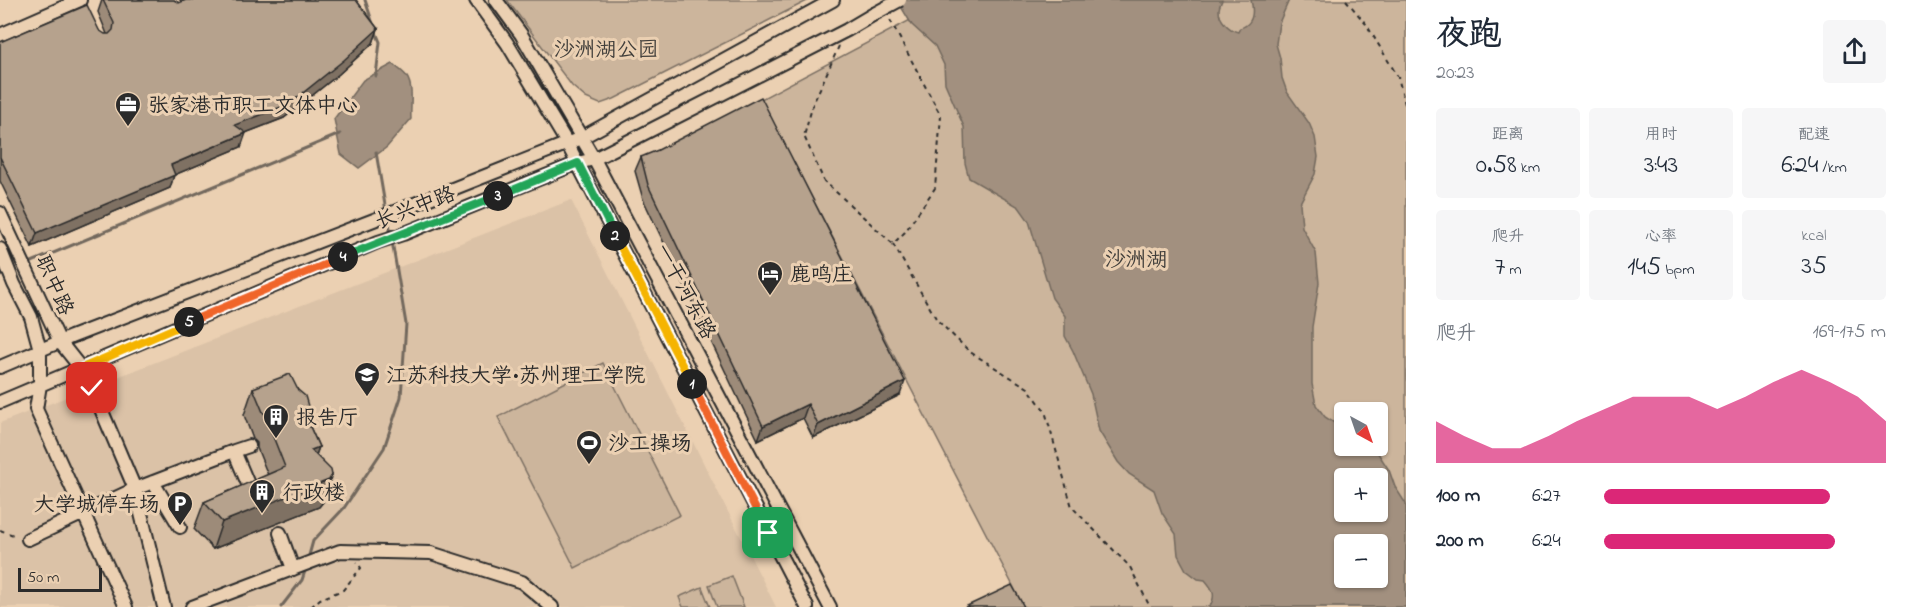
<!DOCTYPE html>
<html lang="zh">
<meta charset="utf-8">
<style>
:root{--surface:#fff;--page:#f6f6f7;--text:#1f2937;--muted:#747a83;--accent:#db2777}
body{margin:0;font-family:"Indie Flower","LXGW WenKai TC",sans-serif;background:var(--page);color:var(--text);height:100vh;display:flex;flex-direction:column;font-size:22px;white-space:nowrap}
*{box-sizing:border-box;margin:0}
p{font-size:20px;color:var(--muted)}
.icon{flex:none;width:33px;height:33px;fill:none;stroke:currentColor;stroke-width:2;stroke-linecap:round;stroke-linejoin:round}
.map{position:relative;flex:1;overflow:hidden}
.side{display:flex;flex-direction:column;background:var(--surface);width:510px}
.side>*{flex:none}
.needle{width:39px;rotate:140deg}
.tools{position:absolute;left:1334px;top:402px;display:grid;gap:12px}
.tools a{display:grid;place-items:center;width:54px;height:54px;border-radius:6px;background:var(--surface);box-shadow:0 2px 4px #0004;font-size:30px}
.scale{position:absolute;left:18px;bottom:15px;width:84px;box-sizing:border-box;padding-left:6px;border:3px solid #2b2b2b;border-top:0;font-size:16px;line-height:21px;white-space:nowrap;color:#2b2b2b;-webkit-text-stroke:4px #ebd0b2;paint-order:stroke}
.pin{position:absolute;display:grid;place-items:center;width:51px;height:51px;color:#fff;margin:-26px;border-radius:12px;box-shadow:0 3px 9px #0006}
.km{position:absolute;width:30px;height:30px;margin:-15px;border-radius:50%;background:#222;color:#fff;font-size:16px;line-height:30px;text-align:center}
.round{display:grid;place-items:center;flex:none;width:63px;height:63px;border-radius:6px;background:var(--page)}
.head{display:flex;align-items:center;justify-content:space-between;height:102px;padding:0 30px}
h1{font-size:33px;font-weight:600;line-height:45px}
.figures{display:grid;grid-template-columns:repeat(3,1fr);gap:9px;height:102px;padding:6px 30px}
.figures div{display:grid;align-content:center;border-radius:6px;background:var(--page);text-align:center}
.figures b{font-size:26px;font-weight:600}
.figures small{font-size:16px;font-weight:400}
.figures p{font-size:16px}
.chart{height:168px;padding:12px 30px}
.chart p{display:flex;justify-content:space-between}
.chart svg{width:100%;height:108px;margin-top:6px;fill:var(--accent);opacity:.7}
ul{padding:0 30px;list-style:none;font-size:20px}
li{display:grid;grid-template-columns:96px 72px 1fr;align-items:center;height:45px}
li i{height:15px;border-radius:8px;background:var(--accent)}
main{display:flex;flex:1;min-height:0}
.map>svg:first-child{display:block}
</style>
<main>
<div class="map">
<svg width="1406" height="607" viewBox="0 0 1406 607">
<rect width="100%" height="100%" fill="#ebd0b2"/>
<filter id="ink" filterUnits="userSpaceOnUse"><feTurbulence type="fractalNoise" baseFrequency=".0167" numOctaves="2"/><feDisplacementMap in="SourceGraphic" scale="12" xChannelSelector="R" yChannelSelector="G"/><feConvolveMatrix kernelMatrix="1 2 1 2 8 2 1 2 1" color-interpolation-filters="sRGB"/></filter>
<g filter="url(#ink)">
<path fill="#dbc2a7" d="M 571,200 L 776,607 L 0,607 L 0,423 Z"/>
<path fill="#ccb59c" stroke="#7c7064" stroke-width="1.5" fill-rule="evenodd" d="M 507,0 L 809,0 L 614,99 L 600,104 L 586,98 L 572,86 Z
M 948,0 L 1406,0 L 1406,607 L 1024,607 L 761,99 ZM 1344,412 L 1377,412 L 1377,446 L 1344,446 ZM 1344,478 L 1377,478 L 1377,512 L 1344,512 ZM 1344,544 L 1377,544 L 1377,578 L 1344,578 Z
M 603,363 L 680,515 L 575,568 L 498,417 Z
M 732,576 L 744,607 L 717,607 L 709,585 Z
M 702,587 L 710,607 L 683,607 L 679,597 Z"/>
<path fill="#a2907f" stroke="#72685d" stroke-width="1.5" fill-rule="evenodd" d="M 897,0 L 1222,0 C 1221,3 1219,6 1219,10 C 1219,20 1229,30 1238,32 L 1240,28 C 1254,24 1254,12 1251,0 L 1289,0 L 1279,23 L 1276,44 L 1280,58 L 1282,78 L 1287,92 L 1309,123 L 1315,137 L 1318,157 L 1315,174 L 1300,203 L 1302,227 L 1316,253 L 1319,283 L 1312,327 L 1312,384 L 1316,405 L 1325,417 L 1344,429 L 1344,446 L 1371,446 L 1374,447 L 1389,470 L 1395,487 L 1406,504 L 1406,607 L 1209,607 C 1217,596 1213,589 1205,580 L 1198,579 L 1186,570 L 1178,555 L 1176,534 L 1162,513 L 1154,490 L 1129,474 L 1118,462 L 1099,431 L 1091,394 L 1073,351 L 1065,336 L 1065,316 L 1052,298 L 1029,221 L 1019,207 L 969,178 L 965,163 L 964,127 L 945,83 L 944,65 L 935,46 L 912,25 ZM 1344,478 L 1377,478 L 1377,512 L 1344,512 ZM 1344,544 L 1377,544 L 1377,578 L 1344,578 Z
M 393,64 C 397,68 404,72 407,77 C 414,88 410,106 411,119 L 387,147 L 359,168 L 341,154 L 334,119 L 363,80 Z"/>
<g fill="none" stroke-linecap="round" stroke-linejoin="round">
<path stroke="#72685d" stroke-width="3" d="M 365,0 L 373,24
M 375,30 L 380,42 L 376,76
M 376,152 L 386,211
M 388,217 L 391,234
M 27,264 L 340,134
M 0,276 L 7,273
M 308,559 L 313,541 L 344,508 L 384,448 L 401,397 L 406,324 L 392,241
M 281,607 L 302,580 L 306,568"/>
<defs>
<path id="minor" d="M 476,0 L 507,43 L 567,143 L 807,607
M 496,0 L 521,34 L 594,159 L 830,607
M 0,35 L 80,0
M 0,213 L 60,342 L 87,376 L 135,489 L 164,607
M 0,249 L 14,284 L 31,317 L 40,350 L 40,385 L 36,409 L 126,607
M 0,367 L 71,337 L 397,211 L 581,138 L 833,0
M 0,402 L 378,242 L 403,234 L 578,163 L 594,159 L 847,30 L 874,14
M 234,451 L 248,484
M 153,482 L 180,527
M 280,533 L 293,569
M 28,539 L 135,489 L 234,451 L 249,446
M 192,607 L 340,551 L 431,553 L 522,582 L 552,607"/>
</defs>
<use href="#minor" stroke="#2b2b2b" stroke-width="16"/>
<path stroke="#2b2b2b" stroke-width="2" stroke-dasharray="4.5 4.5" stroke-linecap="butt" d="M 1346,0 L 1366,24 L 1398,77 L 1406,108
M 839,46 L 813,104 L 804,136 L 824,181 L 893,244 L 905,232 L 935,188 L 941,116 L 889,18
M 893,244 L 937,320 L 970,352 L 1028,388 L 1045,411 L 1072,507 L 1130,567 L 1150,607
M 0,530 L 16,536
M 311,607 L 320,599 L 343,590 L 361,568 L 357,562"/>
<use href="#minor" stroke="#ebd0b2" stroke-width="12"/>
<defs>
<path id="minor-bridge" d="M 874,14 L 900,0"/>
</defs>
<use href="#minor-bridge" stroke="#2b2b2b" stroke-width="16" stroke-linecap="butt"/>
<use href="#minor-bridge" stroke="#ebd0b2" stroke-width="12"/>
</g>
<path fill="#9d8b79" stroke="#2b2b2b" stroke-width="1.5" d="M 102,0 L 174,0 L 179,3 L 181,2 L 180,0 L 356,0 L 378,29 L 373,43 L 339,74 L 284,118 L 245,133 L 241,147 L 174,175 L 170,188 L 32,247 L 0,181 L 0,42 L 107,34 L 98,12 Z
M 641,157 L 900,395 L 813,438 L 803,418 L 758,440 L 643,199 L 635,171 Z
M 253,388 L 307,420 L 319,447 L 316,455 L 323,502 L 319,507 L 213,549 L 194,529 L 204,502 L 268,475 L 257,448 L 257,443 L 253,439 L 244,415 Z"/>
<path fill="#7f7163" stroke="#2b2b2b" stroke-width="1.5" d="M 378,29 L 373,43 L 339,74 L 284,118 L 230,139 L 235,125 Z
M 246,133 L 241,147 L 174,175 L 170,188 L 32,247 L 37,233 L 171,165 Z
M 905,381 L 900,395 L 813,438 L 818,425 Z
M 808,404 L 803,418 L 758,440 L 763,426 Z
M 319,447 L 309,474 L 311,450 Z
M 332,475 L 323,502 L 319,507 L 213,549 L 222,522 Z"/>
<path fill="#b6a28d" stroke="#2b2b2b" stroke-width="1.5" d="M 103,0 L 174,0 L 179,3 L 186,0 L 356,0 L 378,29 L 344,60 L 289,104 L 235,125 L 246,133 L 171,165 L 175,175 L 37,233 L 0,157 L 0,42 L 87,5 L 99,30 L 105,34 L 109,34 L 113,30 L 114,23 Z
M 761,97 L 905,381 L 818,425 L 808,404 L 763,426 L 648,185 L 641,157 L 658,150 Z
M 290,374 L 298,390 L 305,396 L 308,406 L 307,420 L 319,447 L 311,450 L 331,470 L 332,475 L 329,480 L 222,522 L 204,502 L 285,467 L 267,421 L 266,416 L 263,412 L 253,388 Z
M 1012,585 L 1024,607 L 965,607 Z"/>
</g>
<g fill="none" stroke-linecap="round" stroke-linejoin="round" filter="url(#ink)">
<defs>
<path id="split-1" d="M 692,384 L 768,533"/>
<path id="split-2" d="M 615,236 L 692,384"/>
<path id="split-3" d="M 498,196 L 578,163 L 615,236"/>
<path id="split-4" d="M 343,257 L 498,196"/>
<path id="split-5" d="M 189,322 L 343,257"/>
<path id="split-6" d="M 92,388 L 82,368 L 189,322"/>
</defs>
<use href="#split-1" stroke="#fff" stroke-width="12"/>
<use href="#split-2" stroke="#fff" stroke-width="12"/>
<use href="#split-3" stroke="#fff" stroke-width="12"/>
<use href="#split-4" stroke="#fff" stroke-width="12"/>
<use href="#split-5" stroke="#fff" stroke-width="12"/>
<use href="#split-6" stroke="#fff" stroke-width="12"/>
<use href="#split-1" stroke="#f0652b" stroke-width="8"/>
<use href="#split-2" stroke="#f5b400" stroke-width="8"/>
<use href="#split-3" stroke="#22a559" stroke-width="8"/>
<use href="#split-4" stroke="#22a559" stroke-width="8"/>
<use href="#split-5" stroke="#f0652b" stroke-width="8"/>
<use href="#split-6" stroke="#f5b400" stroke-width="8"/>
</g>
<defs>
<symbol id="office-pin" viewBox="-11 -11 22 30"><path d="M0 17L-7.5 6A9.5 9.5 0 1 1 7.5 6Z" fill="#2b2b2b" stroke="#ebd0b2"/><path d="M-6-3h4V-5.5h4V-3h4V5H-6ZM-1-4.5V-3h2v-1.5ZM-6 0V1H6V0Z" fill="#fff"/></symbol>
<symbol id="hotel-pin" viewBox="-11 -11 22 30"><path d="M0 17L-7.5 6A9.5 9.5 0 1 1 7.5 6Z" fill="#2b2b2b" stroke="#ebd0b2"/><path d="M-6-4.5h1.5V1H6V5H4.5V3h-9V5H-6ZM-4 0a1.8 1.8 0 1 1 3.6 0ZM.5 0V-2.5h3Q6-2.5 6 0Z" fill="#fff"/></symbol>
<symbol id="school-pin" viewBox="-11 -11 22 30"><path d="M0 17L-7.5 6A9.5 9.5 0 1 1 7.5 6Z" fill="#2b2b2b" stroke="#ebd0b2"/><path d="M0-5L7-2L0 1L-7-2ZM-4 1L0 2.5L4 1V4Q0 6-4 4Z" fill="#fff"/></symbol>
<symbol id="building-pin" viewBox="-11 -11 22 30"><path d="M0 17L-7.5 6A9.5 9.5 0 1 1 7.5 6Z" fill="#2b2b2b" stroke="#ebd0b2"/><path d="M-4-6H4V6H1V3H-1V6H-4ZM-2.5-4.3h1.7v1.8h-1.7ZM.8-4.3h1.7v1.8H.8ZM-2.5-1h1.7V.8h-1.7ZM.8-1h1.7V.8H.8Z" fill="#fff"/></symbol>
<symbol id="stadium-pin" viewBox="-11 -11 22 30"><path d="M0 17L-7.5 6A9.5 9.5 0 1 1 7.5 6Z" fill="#2b2b2b" stroke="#ebd0b2"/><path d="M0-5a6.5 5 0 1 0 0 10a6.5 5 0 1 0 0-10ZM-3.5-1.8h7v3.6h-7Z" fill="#fff"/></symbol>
<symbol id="parking-pin" viewBox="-11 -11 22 30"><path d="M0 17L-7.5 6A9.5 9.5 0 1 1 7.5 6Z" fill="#2b2b2b" stroke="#ebd0b2"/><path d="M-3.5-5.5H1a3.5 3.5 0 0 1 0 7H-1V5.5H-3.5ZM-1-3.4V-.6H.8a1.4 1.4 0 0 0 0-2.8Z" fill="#fff"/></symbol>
</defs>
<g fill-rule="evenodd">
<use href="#office-pin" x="113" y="90" width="30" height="40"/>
<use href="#hotel-pin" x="755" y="259" width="30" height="40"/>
<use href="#school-pin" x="352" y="360" width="30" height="40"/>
<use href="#building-pin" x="261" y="402" width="30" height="40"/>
<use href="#stadium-pin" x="574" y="428" width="30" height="40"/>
<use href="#building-pin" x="247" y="477" width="30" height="40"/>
<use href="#parking-pin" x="165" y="489" width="30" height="40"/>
</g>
<g text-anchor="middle" stroke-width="6" stroke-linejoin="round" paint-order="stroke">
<g font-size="21" fill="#43403c" stroke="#ebd0b2">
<text x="606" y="56">沙洲湖公园</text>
<text x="1136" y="266">沙洲湖</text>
</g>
<g font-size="21" fill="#2b2b2b" stroke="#ebd0b2" text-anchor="start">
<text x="148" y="112">张家港市职工文体中心</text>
<text x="790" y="281">鹿鸣庄</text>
<text x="386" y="382">江苏科技大学•苏州理工学院</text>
<text x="296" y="424">报告厅</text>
<text x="608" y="450">沙工操场</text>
<text x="282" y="499">行政楼</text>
<text x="160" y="511" text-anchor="end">大学城停车场</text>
</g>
<g font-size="21" fill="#2b2b2b" stroke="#ebd0b2">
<text transform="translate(415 207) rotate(-21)" y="7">长兴中路</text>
<text transform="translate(55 285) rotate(66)" y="7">职中路</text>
<text transform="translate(686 291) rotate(62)" y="7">一干河东路</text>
</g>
</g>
</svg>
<div class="tools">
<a><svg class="needle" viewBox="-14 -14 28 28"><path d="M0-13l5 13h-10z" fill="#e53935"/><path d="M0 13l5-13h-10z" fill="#747a83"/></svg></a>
<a>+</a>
<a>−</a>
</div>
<div class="scale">50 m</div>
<div class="pin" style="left:768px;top:533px;background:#1e9e55"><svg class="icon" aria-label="arrive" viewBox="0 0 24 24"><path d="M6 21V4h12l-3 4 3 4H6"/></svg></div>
<div class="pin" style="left:92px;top:388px;background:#d93025"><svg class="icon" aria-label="check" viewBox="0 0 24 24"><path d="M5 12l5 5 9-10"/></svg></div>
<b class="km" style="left:692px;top:384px">1</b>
<b class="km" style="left:615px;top:236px">2</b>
<b class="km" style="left:498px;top:196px">3</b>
<b class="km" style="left:343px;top:257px">4</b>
<b class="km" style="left:189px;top:322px">5</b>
</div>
<section class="side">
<div class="head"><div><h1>夜跑</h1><p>20:23</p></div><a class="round"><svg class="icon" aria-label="share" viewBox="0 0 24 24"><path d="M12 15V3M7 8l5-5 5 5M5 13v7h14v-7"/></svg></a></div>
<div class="figures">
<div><p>距离</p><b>0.58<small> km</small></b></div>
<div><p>用时</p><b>3:43</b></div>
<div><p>配速</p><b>6:24<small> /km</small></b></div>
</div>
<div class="figures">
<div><p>爬升</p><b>7<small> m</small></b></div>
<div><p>心率</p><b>145<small> bpm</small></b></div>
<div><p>kcal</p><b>35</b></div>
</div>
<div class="chart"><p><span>爬升</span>169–175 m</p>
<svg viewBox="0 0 160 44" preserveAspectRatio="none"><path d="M0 44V27L10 33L20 38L30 38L40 33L50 27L60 22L70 17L80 17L90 17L100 22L110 17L120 11L130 6L140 11L150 17L160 27V44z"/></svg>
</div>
<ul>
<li><b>100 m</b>6:27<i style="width:80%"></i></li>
<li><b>200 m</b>6:24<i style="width:82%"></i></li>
</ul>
</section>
</main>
